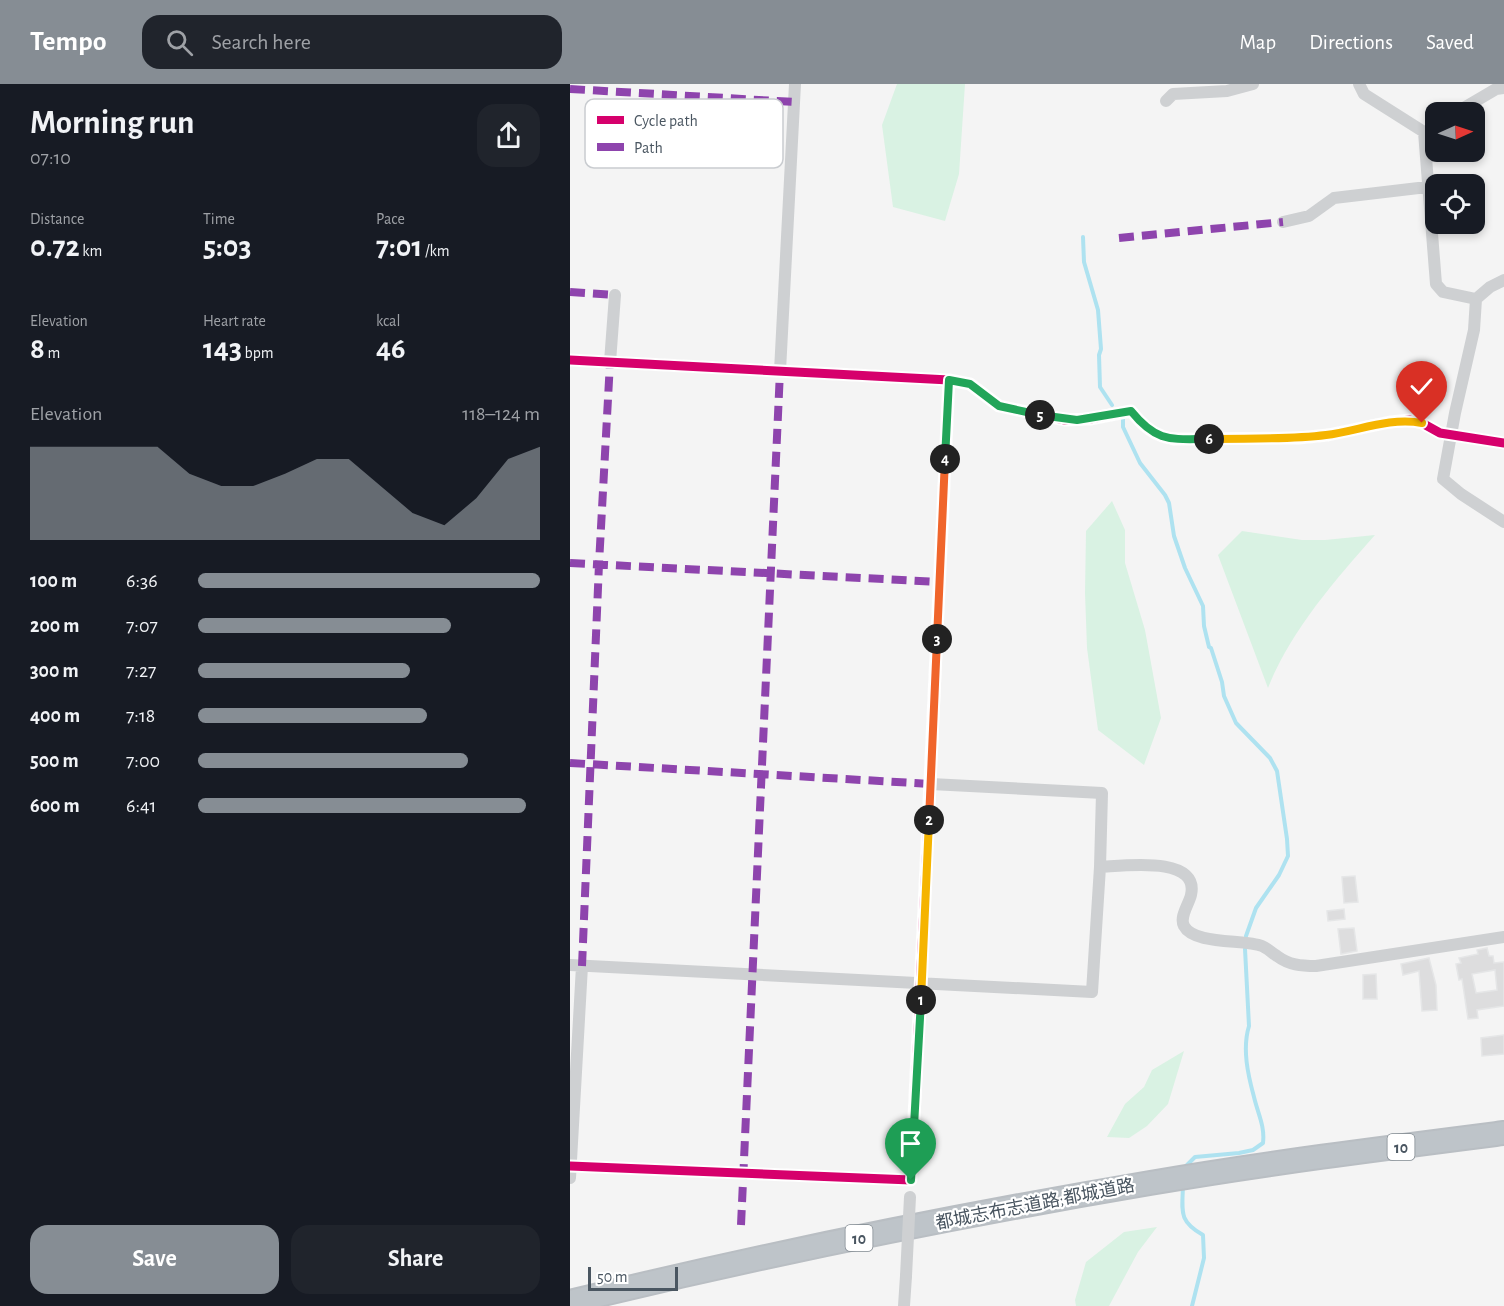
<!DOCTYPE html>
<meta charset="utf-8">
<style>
:root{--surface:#171b24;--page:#20242c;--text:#f1f3f6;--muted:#9ea1a6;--accent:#868d94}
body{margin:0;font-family:"Alegreya Sans","Noto Sans JP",sans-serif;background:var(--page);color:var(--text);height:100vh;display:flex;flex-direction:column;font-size:22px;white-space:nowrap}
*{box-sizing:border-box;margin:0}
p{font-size:20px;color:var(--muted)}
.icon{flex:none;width:33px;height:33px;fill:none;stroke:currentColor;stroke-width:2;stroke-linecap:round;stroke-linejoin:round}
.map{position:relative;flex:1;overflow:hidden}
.side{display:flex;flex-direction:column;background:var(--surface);width:570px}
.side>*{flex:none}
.needle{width:39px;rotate:87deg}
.controls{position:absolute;left:855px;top:18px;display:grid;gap:12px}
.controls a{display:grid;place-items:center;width:60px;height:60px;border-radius:12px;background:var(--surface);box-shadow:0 3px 9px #0003;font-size:30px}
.scale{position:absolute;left:18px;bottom:15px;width:90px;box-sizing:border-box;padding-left:6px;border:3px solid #4a5661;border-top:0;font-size:16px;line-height:21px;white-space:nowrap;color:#4a5661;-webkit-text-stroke:4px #fff;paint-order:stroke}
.pin{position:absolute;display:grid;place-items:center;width:51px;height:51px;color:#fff;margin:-62px -26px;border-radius:50% 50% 50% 0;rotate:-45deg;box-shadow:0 0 6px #0007}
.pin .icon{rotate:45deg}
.km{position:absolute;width:30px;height:30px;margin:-15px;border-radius:50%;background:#222;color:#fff;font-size:16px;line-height:30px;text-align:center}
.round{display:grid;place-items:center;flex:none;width:63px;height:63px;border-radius:18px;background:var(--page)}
.summary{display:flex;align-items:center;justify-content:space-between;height:102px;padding:0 30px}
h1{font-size:33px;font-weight:700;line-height:45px}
.stats{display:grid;grid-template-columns:repeat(3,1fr);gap:9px;height:102px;padding:6px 30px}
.stats div{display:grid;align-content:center}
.stats b{font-size:30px;font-weight:700}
.stats small{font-size:16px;font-weight:400}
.stats p{font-size:16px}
.chart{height:168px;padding:12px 30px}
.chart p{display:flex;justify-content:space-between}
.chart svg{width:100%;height:108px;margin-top:6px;fill:var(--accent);opacity:.7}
.primary-button{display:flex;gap:12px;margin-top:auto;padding:12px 30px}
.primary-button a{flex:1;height:69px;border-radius:18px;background:var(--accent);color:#fff;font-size:24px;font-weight:700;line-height:69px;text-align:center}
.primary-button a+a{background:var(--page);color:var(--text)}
ul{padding:0 30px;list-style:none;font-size:20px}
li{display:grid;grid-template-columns:96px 72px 1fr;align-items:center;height:45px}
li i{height:15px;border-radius:8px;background:var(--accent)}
header{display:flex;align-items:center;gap:36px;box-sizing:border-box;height:84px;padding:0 30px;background:var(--accent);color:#fff}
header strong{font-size:28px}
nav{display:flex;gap:33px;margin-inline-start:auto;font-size:21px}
.search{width:420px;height:54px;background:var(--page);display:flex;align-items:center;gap:15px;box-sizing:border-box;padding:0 21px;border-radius:18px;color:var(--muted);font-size:22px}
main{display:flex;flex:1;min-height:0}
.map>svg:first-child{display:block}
</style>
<header>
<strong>Tempo</strong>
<div class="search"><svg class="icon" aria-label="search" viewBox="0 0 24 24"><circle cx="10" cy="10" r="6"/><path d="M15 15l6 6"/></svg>Search here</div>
<nav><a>Map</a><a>Directions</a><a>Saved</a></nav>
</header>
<main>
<section class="side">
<div class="summary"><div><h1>Morning run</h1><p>07:10</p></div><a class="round"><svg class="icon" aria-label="share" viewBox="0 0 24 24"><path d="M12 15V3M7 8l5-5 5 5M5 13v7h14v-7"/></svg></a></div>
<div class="stats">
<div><p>Distance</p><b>0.72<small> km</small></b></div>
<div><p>Time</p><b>5:03</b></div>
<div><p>Pace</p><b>7:01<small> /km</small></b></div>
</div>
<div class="stats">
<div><p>Elevation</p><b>8<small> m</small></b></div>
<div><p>Heart rate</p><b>143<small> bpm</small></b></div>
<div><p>kcal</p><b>46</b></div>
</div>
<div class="chart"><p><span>Elevation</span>118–124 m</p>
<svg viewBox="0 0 160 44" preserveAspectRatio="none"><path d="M0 44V6L10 6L20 6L30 6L40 6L50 17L60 22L70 22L80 17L90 11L100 11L110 22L120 33L130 38L140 27L150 11L160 6V44z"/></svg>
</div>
<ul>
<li><b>100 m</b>6:36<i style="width:100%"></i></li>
<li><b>200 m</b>7:07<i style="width:74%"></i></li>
<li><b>300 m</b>7:27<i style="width:62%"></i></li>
<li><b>400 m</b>7:18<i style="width:67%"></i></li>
<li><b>500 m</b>7:00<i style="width:79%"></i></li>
<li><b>600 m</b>6:41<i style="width:96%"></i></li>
</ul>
<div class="primary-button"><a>Save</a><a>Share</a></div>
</section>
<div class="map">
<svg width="934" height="1222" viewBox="0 0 934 1222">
<rect width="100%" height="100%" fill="#f4f4f4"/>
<path fill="#d9f2e3" d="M 327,0 L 395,0 L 389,90 L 375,137 L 323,123 L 312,41 Z
M 542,417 L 555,446 L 555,479 L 575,546 L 591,634 L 574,681 L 528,646 L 517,564 L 515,509 L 516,447 Z
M 672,447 L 732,456 L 755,456 L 805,451 C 765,496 720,548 698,604 L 648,471 Z
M 614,967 L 598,1020 L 577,1042 L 559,1054 L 537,1053 L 555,1020 L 574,1003 L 582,986 Z
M 587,1143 L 568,1168 L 539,1222 L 506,1222 L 505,1216 L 516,1178 L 554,1148 Z"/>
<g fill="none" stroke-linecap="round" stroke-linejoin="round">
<path stroke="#aee2f0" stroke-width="4" d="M 513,153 L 514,178 L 528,226 L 531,265 L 529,271 L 530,303 L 542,321
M 553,334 L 553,343 L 570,379 L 595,411 L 599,419 L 604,452 L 615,484 L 633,522 L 634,542 L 639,563 L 641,564 L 652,598 L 654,612 L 666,639 L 700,674 L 707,687 L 717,755 L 718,772 L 709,791 L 686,824 L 676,852
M 615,1086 L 616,1082 L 625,1073 L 669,1069 L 683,1066 L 693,1059 C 695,1042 688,1030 684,1013 C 678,991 672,965 679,942 L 675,865
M 613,1102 C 612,1129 609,1137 633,1151 L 634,1174 L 622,1222"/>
</g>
<path fill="#ddddde" stroke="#e5e6e7" stroke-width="1.5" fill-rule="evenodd" d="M 785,792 L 788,818 L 774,819 L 772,793 Z
M 774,825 L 775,835 L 758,837 L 757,827 Z
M 784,844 L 787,867 L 771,870 L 768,845 Z
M 917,864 L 919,872 L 923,872 L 924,879 L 934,878 L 934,922 L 907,926 L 908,934 L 898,935 L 892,895 L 889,896 L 886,880 L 891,879 L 889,874 L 908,870 L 907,866 ZM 925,886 L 927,906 L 906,909 L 902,890 Z
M 859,874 L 866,901 L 867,926 L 852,927 L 849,887 L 833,891 L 831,880 Z
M 806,890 L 807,915 L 793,915 L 793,891 Z
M 934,951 L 934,970 L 912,972 L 911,954 Z"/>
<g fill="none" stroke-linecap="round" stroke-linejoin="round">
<defs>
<path id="highway" d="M 0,1218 C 192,1171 385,1132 580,1099 C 697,1079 816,1064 934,1049"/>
</defs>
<use href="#highway" stroke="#b9bec3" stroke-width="26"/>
<path stroke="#ced0d2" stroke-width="12" d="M 789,0 L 794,10 L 854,48 L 866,200 L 873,208 L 906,215
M 596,17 L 603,10 L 657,7 L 683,0
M 887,28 L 926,5 L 934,4
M 713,138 L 739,132 L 764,114 L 857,103
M 934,196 L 920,203 L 906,215 L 904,246 L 885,329 L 873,395 L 891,410 L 934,438
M 0,276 L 379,296 L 400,300 L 429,322 L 495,336 L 520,335 L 561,327 C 573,342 584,352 604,355 L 729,354 L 758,351 L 820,338 L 840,336 L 852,339 L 870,349 L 934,359
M 40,278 L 45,211
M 210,287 L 225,0
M 530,783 C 553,782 630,771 621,811 C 619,820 609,833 614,842 C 624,861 674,855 692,862 C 697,864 702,869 707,872 C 719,881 731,882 746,882 L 934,853
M 0,881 L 522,908 L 530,783 L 532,709 L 361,700
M 0,1082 L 341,1096 L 379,296
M 0,1094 L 12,882
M 334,1222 L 336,1192"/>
<use href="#highway" stroke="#bec4c9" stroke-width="22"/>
<path stroke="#ced0d2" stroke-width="12" d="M 336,1192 L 340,1113"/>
<path stroke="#8e44ad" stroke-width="8" stroke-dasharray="15 8" stroke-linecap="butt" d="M 0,5 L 224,18
M 549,154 L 713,138
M 0,208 L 45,211
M 0,479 L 370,498
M 0,679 L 361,700
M 12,882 L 29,480 L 40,278
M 171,1141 L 210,287"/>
<defs>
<path id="cycleway" d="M 0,276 L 379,296 L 400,300 L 429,322 L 495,336 L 520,335 L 561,327 C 573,342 584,352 604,355 L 729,354 L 758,351 L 820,338 L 840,336 L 852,339 L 870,349 L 934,359
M 0,1082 L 341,1096 L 379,296"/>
</defs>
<use href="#cycleway" stroke="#fff" stroke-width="13"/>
<use href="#cycleway" stroke="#d6006c" stroke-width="9"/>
</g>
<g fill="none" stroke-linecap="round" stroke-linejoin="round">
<defs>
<path id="split-1" d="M 341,1096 L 351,916"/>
<path id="split-2" d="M 351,916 L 359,736"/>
<path id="split-3" d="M 359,736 L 367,555"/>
<path id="split-4" d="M 367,555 L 375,375"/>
<path id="split-5" d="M 375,375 L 379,296 L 400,300 L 429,322 L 470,331"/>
<path id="split-6" d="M 470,331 L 507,336 L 561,327 C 587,359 601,355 639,355"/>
<path id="split-7" d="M 639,355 C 678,354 717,356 756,351 C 788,347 819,333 852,339"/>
</defs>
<use href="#split-1" stroke="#fff" stroke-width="12"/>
<use href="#split-2" stroke="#fff" stroke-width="12"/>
<use href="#split-3" stroke="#fff" stroke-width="12"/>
<use href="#split-4" stroke="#fff" stroke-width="12"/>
<use href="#split-5" stroke="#fff" stroke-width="12"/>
<use href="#split-6" stroke="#fff" stroke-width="12"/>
<use href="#split-7" stroke="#fff" stroke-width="12"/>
<use href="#split-1" stroke="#22a559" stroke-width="8"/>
<use href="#split-2" stroke="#f5b400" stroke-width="8"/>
<use href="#split-3" stroke="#f0652b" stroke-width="8"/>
<use href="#split-4" stroke="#f0652b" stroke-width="8"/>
<use href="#split-5" stroke="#22a559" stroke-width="8"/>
<use href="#split-6" stroke="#22a559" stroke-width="8"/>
<use href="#split-7" stroke="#f5b400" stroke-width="8"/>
</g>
<g text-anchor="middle" stroke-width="4.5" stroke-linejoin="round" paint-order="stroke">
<g fill="#fff" stroke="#808990" stroke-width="1.5">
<rect x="817.5" y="1050" width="27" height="26" rx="4.5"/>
<rect x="275.5" y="1141" width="27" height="26" rx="4.5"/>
</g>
<g font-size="16" font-weight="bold" fill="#4a5661">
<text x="831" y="1069">10</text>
<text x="289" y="1160">10</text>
</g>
<g font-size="18" fill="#4a5661" stroke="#fff">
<text transform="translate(465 1120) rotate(-11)" y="6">都城志布志道路;都城道路</text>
</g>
</g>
<rect x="15" y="15" width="198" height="69" rx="9" fill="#fff" stroke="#c9ccd0" stroke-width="1.5"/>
<rect x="27" y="32" width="27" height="8" fill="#d6006c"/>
<rect x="27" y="59" width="27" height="8" fill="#8e44ad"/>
<g font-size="16" fill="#4a5661">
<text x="64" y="42">Cycle path</text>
<text x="64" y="69">Path</text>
</g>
</svg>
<div class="controls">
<a><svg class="needle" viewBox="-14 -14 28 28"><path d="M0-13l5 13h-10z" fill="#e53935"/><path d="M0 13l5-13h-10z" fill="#9ea1a6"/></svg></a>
<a><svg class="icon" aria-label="locate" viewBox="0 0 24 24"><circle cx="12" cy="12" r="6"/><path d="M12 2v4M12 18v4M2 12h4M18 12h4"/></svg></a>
</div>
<div class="scale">50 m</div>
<div class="pin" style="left:341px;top:1096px;background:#1e9e55"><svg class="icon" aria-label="arrive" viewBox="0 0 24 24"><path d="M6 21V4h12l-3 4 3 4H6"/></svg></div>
<div class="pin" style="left:852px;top:339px;background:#d93025"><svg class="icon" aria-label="check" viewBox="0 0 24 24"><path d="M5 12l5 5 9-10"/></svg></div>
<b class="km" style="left:351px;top:916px">1</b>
<b class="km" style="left:359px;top:736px">2</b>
<b class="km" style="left:367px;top:555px">3</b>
<b class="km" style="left:375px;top:375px">4</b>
<b class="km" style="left:470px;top:331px">5</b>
<b class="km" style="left:639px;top:355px">6</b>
</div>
</main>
